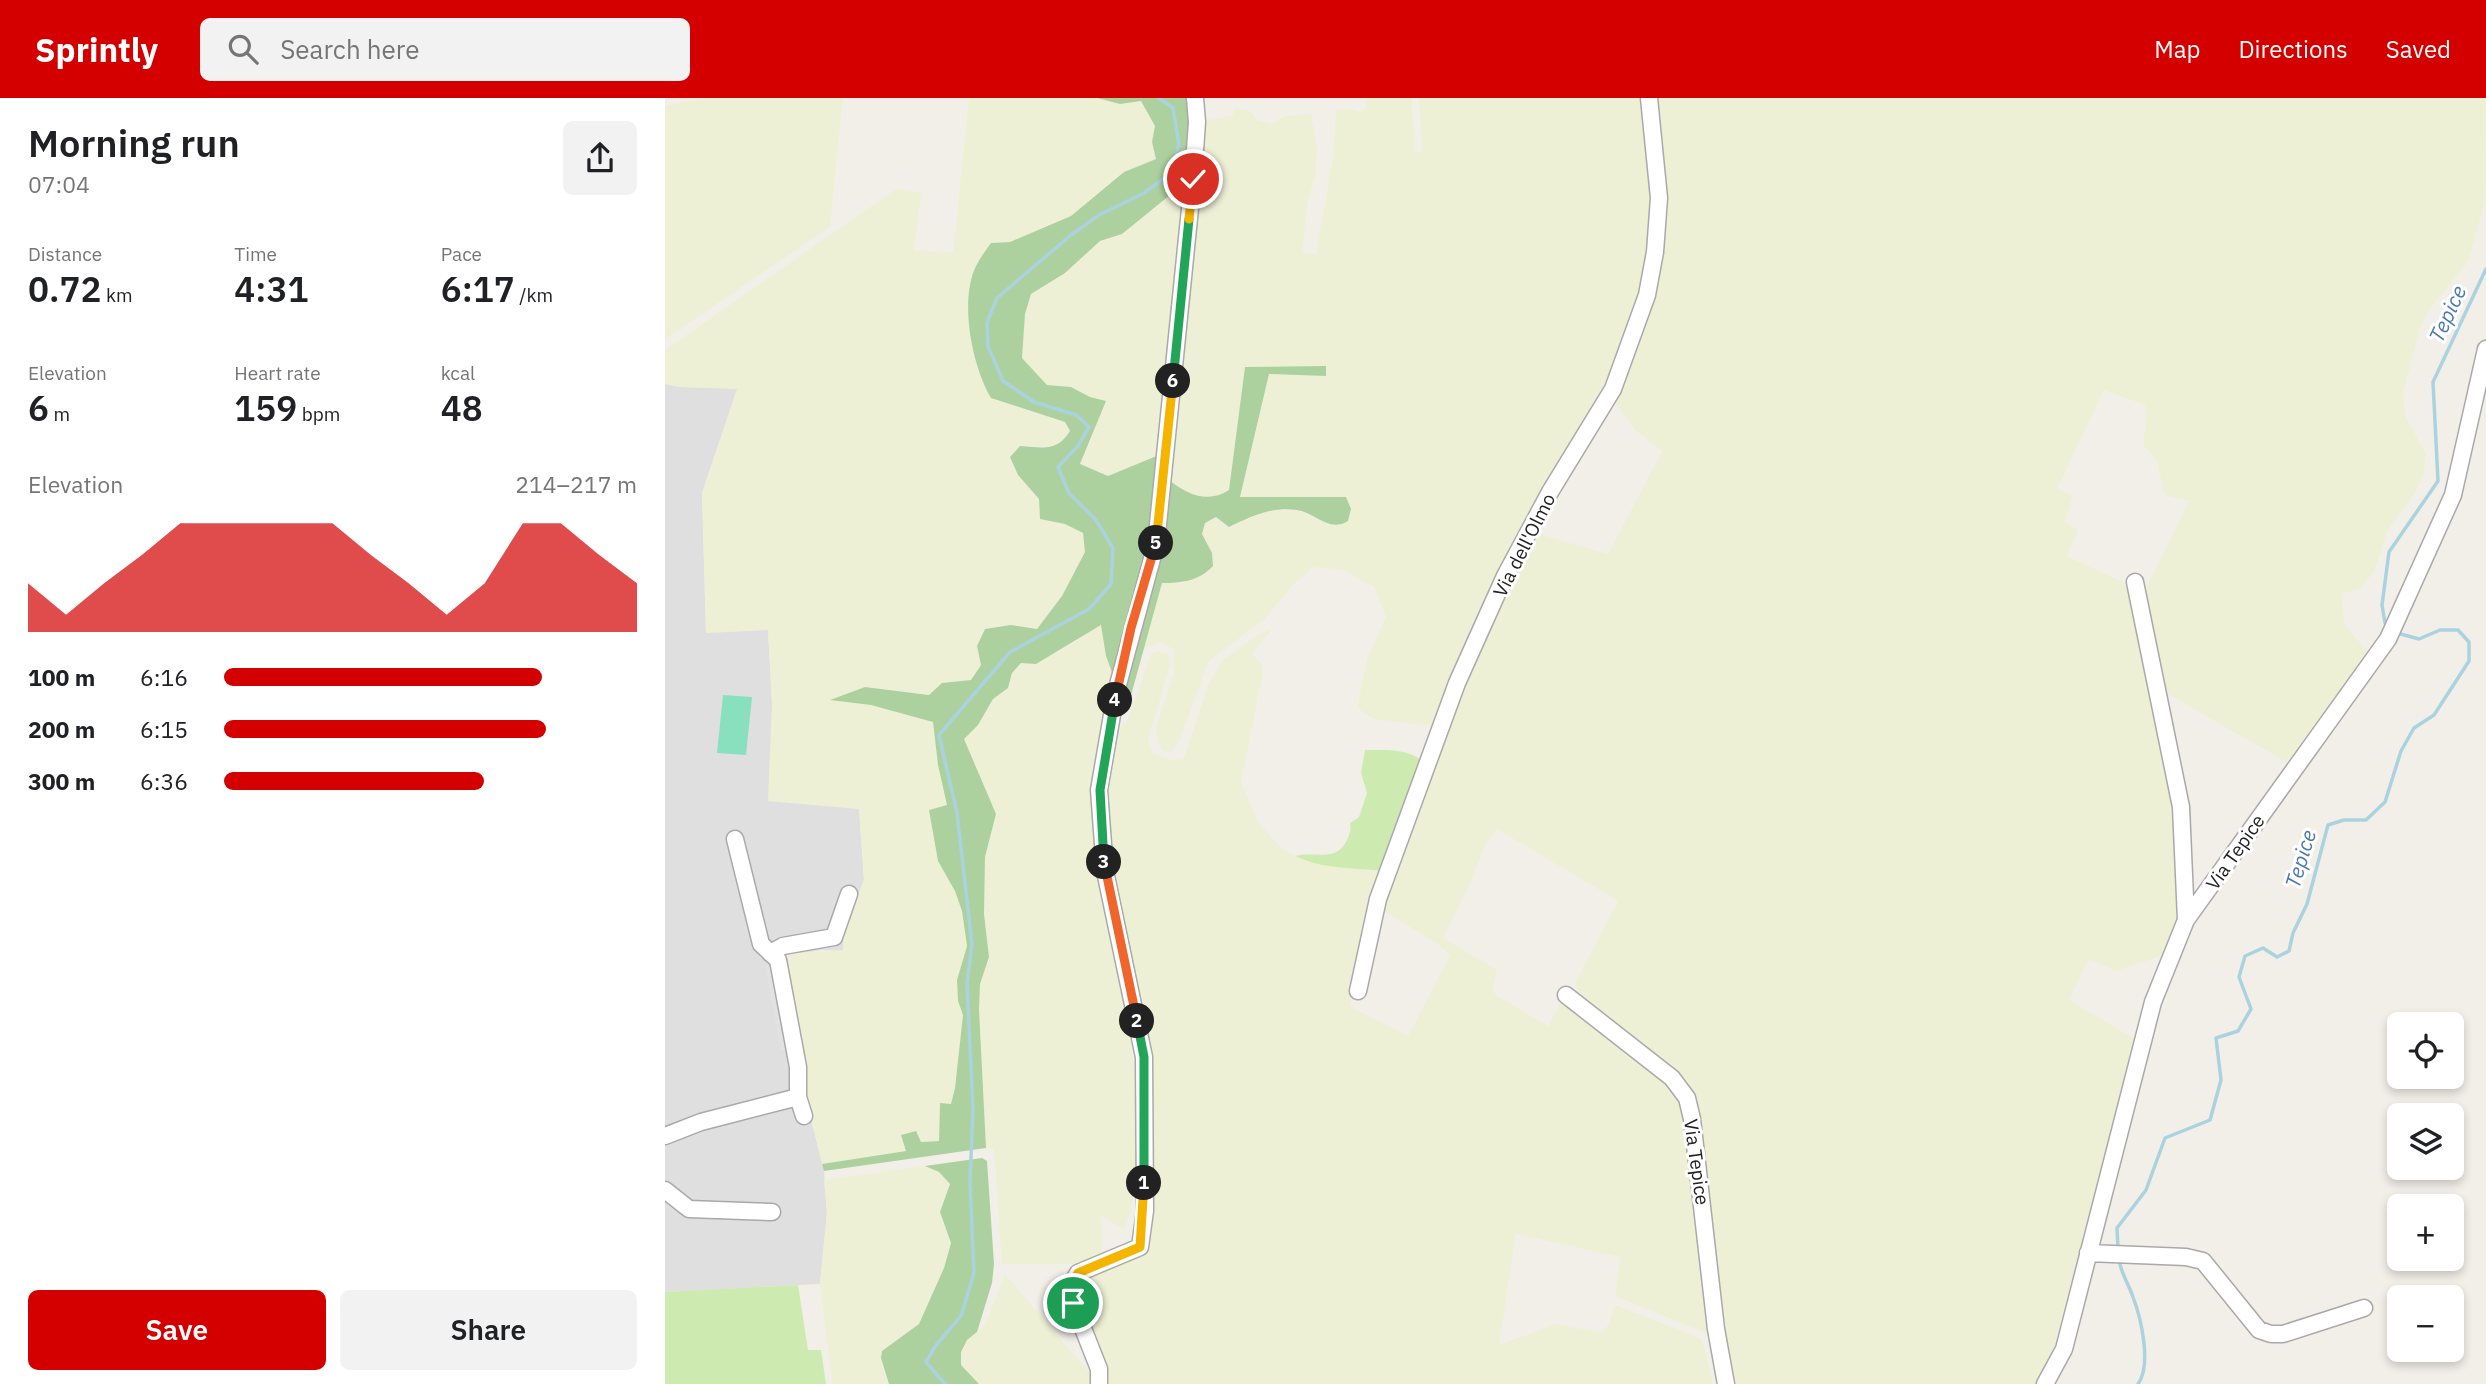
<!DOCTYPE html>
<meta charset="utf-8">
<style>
:root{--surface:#fff;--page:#f2f2f2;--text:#202124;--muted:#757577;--accent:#d40000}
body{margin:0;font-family:"IBM Plex Sans",sans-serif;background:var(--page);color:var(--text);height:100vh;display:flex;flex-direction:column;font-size:26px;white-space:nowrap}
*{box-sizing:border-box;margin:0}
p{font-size:23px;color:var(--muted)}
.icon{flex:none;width:38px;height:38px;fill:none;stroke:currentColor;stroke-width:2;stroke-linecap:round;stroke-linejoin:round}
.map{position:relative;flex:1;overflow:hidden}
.side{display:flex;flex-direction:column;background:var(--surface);width:665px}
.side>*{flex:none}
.controls{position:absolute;left:1722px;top:914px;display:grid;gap:14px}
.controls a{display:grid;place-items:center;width:77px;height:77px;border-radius:10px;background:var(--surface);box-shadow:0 4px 10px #0003;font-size:35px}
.pin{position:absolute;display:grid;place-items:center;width:60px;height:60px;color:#fff;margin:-30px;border:4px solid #fff;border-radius:50%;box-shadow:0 2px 7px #0007}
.km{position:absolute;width:35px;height:35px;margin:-18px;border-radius:50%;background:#222;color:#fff;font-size:19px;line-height:35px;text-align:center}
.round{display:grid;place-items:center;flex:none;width:74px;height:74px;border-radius:10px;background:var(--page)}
.summary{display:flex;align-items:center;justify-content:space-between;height:119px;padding:0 28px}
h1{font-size:38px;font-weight:600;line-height:52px}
.stats{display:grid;grid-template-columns:repeat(3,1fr);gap:10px;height:119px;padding:7px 28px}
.stats div{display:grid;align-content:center}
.stats b{font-size:35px;font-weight:600}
.stats small{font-size:19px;font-weight:400}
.stats p{font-size:19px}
.chart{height:196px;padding:14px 28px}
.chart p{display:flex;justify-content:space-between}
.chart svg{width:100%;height:126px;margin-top:7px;fill:var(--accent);opacity:.7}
.action{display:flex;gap:14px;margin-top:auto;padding:14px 28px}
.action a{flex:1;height:80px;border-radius:10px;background:var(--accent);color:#fff;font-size:28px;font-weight:600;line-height:80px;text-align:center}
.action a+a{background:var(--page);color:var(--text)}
ul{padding:0 28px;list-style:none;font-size:23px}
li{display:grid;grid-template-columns:112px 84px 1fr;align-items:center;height:52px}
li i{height:18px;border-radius:9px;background:var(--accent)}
header{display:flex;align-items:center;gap:42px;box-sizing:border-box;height:98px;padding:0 35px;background:var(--accent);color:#fff}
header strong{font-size:33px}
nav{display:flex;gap:38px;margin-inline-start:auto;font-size:24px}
.search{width:490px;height:63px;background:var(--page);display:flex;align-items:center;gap:18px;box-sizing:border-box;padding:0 24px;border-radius:10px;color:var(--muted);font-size:26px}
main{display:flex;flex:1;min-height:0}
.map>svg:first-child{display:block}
</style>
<header>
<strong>Sprintly</strong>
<div class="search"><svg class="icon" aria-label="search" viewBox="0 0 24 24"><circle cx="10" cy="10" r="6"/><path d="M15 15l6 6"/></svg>Search here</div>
<nav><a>Map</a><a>Directions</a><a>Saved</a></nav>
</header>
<main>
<section class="side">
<div class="summary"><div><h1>Morning run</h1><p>07:04</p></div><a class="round"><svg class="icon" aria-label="share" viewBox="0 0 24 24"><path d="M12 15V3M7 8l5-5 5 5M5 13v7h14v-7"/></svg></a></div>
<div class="stats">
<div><p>Distance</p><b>0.72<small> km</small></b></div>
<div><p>Time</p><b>4:31</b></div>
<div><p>Pace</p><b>6:17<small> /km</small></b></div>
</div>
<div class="stats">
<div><p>Elevation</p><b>6<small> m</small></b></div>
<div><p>Heart rate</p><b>159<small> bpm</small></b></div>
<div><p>kcal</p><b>48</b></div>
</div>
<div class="chart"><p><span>Elevation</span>214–217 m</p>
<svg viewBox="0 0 160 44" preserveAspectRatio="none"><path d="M0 44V27L10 38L20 27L30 17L40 6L50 6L60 6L70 6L80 6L90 17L100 27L110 38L120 27L130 6L140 6L150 17L160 27V44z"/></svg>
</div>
<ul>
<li><b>100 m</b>6:16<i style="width:77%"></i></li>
<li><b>200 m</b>6:15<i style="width:78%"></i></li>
<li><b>300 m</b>6:36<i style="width:63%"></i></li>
</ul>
<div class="action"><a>Save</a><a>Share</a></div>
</section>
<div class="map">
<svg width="1821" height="1286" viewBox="0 0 1821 1286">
<rect width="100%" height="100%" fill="#f2efe9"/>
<path fill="#e0dfdf" d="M 0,286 L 15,289 L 73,290 L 37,395 L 41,534 L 103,531 L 107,605 L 194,710 L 199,782 L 179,833 L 178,853 L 157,852 L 122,857 L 142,977 L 141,1000 L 159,1073 L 162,1115 L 155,1186 L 0,1194 Z"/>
<path fill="#eef0d5" d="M 40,0 L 178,0 L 165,129 L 0,241 L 0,8 Z
M 304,0 L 432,0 L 455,6 L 476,2 L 490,29 L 487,44 L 491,61 L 459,74 L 406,118 L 345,144 L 326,145 L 305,197 L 305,242 L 316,282 L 326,300 L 400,324 L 405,333 L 399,343 L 389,349 L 355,348 L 353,377 L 374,401 L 375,421 L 400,426 L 418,435 L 420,454 L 397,498 L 372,531 L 346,527 L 312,548 L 316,567 L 306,582 L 277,585 L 264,597 L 200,589 L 167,601 L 206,607 L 268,624 L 273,667 L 282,708 L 264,712 L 297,813 L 302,848 L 298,859 L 293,903 L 298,917 L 290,990 L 286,1006 L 275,1006 L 274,1043 L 256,1044 L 250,1033 L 241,1053 L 157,1066 L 141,999 L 142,976 L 122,856 L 178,852 L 179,834 L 199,782 L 194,711 L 103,703 L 107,605 L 103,532 L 41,535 L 37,395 L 72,291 L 15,289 L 0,286 L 0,252 L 231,91 L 256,95 L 249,152 L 288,155 Z
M 703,0 L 747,0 L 749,54 L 757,53 L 754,0 L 976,0 L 985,96 L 983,154 L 973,203 L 952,263 L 835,467 L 769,628 L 709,621 L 692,610 L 702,560 L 721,519 L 709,489 L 678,472 L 648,469 L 627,488 L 600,521 L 544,563 L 514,644 L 506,654 L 497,653 L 492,643 L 491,629 L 509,575 L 508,551 L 496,544 L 477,551 L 497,484 L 519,485 L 547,455 L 536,436 L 540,425 L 551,419 L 564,429 L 601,412 L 633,412 L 664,427 L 681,399 L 575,399 L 604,276 L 660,278 L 580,269 L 564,392 L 554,399 L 521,396 L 504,382 L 542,22 L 567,18 L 571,10 L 585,13 L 592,22 L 607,26 L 620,18 L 646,16 L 652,49 L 651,75 L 643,102 L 637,155 L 651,157 L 668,59 L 671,12 L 681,10 L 698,15 Z
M 988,0 L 1821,0 L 1820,103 L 1803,164 L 1764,212 L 1755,231 L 1738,295 L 1740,317 L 1761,357 L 1758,378 L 1748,398 L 1723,431 L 1710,472 L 1696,490 L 1677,496 L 1679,525 L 1704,556 L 1621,664 L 1501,595 L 1480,492 L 1524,403 L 1500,397 L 1491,361 L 1478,347 L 1482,319 L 1480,307 L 1439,292 L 1392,391 L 1408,398 L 1400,424 L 1413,432 L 1402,458 L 1458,484 L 1471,513 L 1516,750 L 1516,825 L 1499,857 L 1451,873 L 1424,861 L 1404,902 L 1471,942 L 1384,1265 L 1373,1286 L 1066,1286 L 1027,1002 L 912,896 L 911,883 L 953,803 L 832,731 L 819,749 L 808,780 L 778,840 L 832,872 L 827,893 L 834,899 L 883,928 L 898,900 L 1014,993 L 1023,1013 L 1049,1238 L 950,1198 L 956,1159 L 851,1136 L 834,1247 L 891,1226 L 935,1235 L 944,1226 L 950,1207 L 1037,1241 L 1048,1286 L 440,1286 L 416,1205 L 414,1187 L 422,1174 L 477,1155 L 483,973 L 446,787 L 438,700 L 448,639 L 463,621 L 486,556 L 492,553 L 503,556 L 505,567 L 483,642 L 488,656 L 507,662 L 519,660 L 544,585 L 557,563 L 591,538 L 608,530 L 587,556 L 597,566 L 598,575 L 576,684 L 593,724 L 618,752 L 641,763 L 719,773 L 707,807 L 685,908 L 743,938 L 785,857 L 774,847 L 716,811 L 780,630 L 867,434 L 943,456 L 997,353 L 971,333 L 948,302 L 987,200 Z
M 521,84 L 494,357 L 443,378 L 415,366 L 430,334 L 425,299 L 406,289 L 382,287 L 357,260 L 360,216 L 366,196 L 400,175 L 435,143 L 457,136 Z
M 436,527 L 441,558 L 449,580 L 435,647 L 450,850 L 470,970 L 470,1085 L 466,1114 L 459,1132 L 436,1117 L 437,1158 L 412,1166 L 337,1166 L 329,1051 L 321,1050 L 314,911 L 314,886 L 324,859 L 319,816 L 320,759 L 331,716 L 298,641 L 313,627 L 328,601 L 343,590 L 347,575 L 356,564 L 394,554 Z
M 260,1068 L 274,1074 L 285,1086 L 275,1114 L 286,1145 L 279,1170 L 254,1226 L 216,1260 L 224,1286 L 167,1286 L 155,1186 L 162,1115 L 159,1082 Z
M 340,1176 L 431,1282 L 431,1286 L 314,1286 L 296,1267 L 296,1254 L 302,1242 L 320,1227 Z"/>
<path fill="#cdebb0" d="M 700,652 C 717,652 742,650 756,662 L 719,773 C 689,770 657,771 630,758 C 651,753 671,765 682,742 C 685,735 686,732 685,725 L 694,719 L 702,695 L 696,675 Z
M 133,1187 L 143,1252 L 156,1252 L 161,1286 L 0,1286 L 0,1194 Z"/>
<path fill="#add19e" d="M 432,0 L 525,0 L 526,24 L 521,84 L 457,136 L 435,143 L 400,175 L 366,196 L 360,216 L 357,260 L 382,287 L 406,289 L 425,299 L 441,303 L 415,366 L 443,378 L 494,357 L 485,445 L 449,580 L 441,558 L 436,527 L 371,566 L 356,565 L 347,575 L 343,590 L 328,601 L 313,627 L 299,641 L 331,716 L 320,759 L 319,816 L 324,859 L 315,886 L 314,911 L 321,1050 L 159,1073 L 157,1066 L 241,1053 L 236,1037 L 251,1033 L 256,1044 L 274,1043 L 275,1005 L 286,1006 L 290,990 L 298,917 L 293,903 L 292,882 L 302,848 L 297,813 L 290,793 L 273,763 L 264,712 L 282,707 L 273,667 L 268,624 L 206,607 L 165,602 L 200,589 L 264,597 L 277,585 L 306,582 L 316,567 L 312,548 L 320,531 L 346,527 L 372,531 L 397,498 L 420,454 L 418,435 L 400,426 L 375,421 L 374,401 L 353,377 L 345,359 L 355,348 C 378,349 391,355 405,333 L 400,324 L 326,300 C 307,268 294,203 311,168 C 315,160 321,152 326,145 L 345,144 L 406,118 L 459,74 L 491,61 L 487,44 L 490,28 L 476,3 L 455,6 Z
M 661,268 L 661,278 L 604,276 L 575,399 L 681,399 L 686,411 L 683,423 C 664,435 651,415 632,412 C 607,408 585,419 564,429 L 551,419 L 540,425 L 537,436 L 547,455 L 548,468 C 534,483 517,485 497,485 L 465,601 L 454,599 L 504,382 C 521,396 543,406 564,392 L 580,269 Z
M 317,1060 L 322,1063 L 329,1166 L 327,1185 L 312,1234 L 302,1242 L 296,1254 L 296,1267 L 314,1286 L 224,1286 L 216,1260 L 217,1253 L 254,1226 L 279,1170 L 286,1145 L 275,1114 L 285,1086 L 274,1074 L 260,1068 Z"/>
<path fill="#88e0be" d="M 58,597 L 87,599 L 81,657 L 52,655 Z"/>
<path fill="#e2e2e2" d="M 108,867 L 124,950 L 116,952 L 100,868 Z"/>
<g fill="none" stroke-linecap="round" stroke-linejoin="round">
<path stroke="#aad3df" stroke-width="3.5" d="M 1724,528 L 1720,525 L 1717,507 L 1724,454 L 1773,383 L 1768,284 L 1821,171
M 1453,1151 L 1452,1130 L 1481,1092 L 1500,1040 L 1545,1022 L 1556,982 L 1551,940 L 1573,933 L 1586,911 L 1574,879 L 1580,858 L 1598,850 L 1612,859 L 1624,853 L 1628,835 L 1642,806 L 1663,727 L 1679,722 L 1701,722 L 1720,704 L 1736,653 L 1749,630 L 1769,617 L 1804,563 L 1804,544 L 1793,532 L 1775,532 L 1754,541 L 1732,535
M 1454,1162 C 1456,1175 1464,1187 1468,1199 C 1476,1220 1487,1267 1473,1286
M 280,1286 L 261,1264 L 271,1247 L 296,1218 L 309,1175 L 305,1083 L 308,1012 L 302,886 L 307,846 L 292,715 L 274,637 L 345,554 L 424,511 L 446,486 L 448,450 L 431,422 L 404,395 L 393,369 L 413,348 L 424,329 L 411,317 L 369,304 L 338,283 L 323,248 L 322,225 L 332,200 L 406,137 L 434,117 L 479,95 L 504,77 L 514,47 L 508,10 L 494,0"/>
<defs>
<path id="minor" d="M 1470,484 L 1516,709 L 1521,822
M 70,741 L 96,846 L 113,862 L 133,969 L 133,999 L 139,1018
M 105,855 L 118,848 L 169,839 L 184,796
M 693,893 L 713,801 L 792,585 L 840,478 L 885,394 L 948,291 L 982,197 L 990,154 L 994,100 L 984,0
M 901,897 L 1007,980 L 1022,1000 L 1027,1021 L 1051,1231 L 1061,1286
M 0,1038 L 36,1024 L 133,999
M 0,1092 L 24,1111 L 107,1114
M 1423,1155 L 1521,1159 L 1538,1163 L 1594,1232 L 1606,1236 L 1618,1236 L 1699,1210
M 434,1286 L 434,1271 L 408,1205 L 407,1185 L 413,1175 L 475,1149 L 480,1113 L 479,959 L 440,773 L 434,692 L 451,594 L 491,446 L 528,81 L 532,24 L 530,0
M 1380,1286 L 1399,1251 L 1488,904 L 1521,822 L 1723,541 L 1788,397 L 1821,251"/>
</defs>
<use href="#minor" stroke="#a9a9a9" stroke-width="19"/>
<use href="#minor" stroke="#fff" stroke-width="16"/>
</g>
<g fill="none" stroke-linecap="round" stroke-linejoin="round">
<defs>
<path id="split-1" d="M 408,1205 L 407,1185 L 413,1175 L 475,1149 L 479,1085"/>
<path id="split-2" d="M 472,923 L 479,959 L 479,1085"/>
<path id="split-3" d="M 439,764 L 472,923"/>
<path id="split-4" d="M 439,764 L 435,692 L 450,602"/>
<path id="split-5" d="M 450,602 L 466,530 L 491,445"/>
<path id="split-6" d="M 491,445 L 508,283"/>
<path id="split-7" d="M 508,283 L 524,121"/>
<path id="split-8" d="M 524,121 L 528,81"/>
</defs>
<use href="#split-1" stroke="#fff" stroke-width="14"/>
<use href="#split-2" stroke="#fff" stroke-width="14"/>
<use href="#split-3" stroke="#fff" stroke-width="14"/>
<use href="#split-4" stroke="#fff" stroke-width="14"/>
<use href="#split-5" stroke="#fff" stroke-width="14"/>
<use href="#split-6" stroke="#fff" stroke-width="14"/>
<use href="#split-7" stroke="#fff" stroke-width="14"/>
<use href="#split-8" stroke="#fff" stroke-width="14"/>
<use href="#split-1" stroke="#f5b400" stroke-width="9"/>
<use href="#split-2" stroke="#22a559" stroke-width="9"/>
<use href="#split-3" stroke="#f0652b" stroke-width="9"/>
<use href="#split-4" stroke="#22a559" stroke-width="9"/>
<use href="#split-5" stroke="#f0652b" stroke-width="9"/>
<use href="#split-6" stroke="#f5b400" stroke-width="9"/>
<use href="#split-7" stroke="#22a559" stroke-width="9"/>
<use href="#split-8" stroke="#f5b400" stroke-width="9"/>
</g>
<g text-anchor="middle" stroke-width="6" stroke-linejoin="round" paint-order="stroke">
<g font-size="19" fill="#222" stroke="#fff">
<text transform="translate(859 447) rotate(-63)" y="7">Via dell'Olmo</text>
<text transform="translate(1570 754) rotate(-55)" y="7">Via Tepice</text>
<text transform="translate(1032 1064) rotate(82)" y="7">Via Tepice</text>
</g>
<g font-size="21" font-style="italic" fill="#4a7aab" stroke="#fff">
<text transform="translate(1783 216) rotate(-65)" y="7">Tepice</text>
<text transform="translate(1636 761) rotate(-73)" y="7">Tepice</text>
</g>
</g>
</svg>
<div class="controls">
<a><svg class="icon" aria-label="locate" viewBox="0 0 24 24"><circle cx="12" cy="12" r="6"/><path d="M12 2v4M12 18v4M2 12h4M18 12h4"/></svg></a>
<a><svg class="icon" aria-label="layers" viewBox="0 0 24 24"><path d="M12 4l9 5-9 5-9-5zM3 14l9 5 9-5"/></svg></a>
<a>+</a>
<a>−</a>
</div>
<div class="pin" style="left:408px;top:1205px;background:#1e9e55"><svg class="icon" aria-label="arrive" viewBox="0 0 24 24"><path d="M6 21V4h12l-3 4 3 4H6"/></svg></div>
<div class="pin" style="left:528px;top:81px;background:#d93025"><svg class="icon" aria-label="check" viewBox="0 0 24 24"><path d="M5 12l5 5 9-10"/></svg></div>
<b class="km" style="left:479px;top:1085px">1</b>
<b class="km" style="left:472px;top:923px">2</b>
<b class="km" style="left:439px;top:764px">3</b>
<b class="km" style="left:450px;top:602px">4</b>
<b class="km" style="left:491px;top:445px">5</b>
<b class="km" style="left:508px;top:283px">6</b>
</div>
</main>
